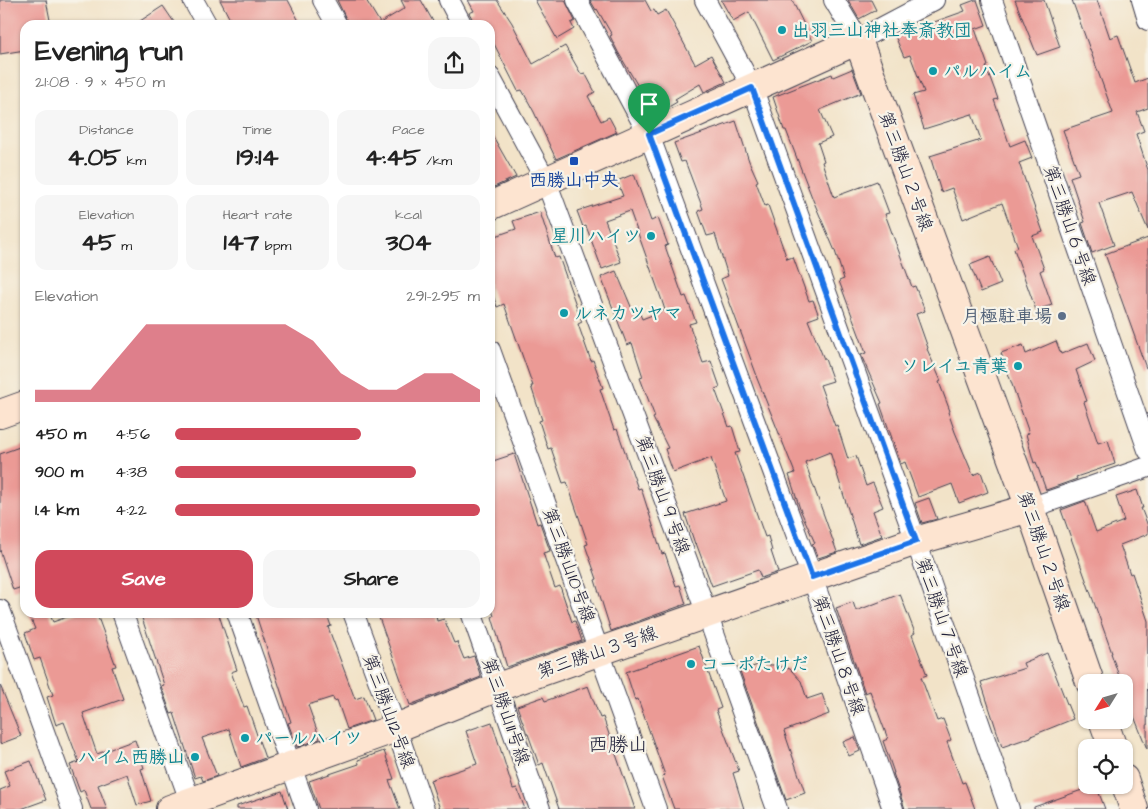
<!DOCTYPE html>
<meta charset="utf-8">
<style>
:root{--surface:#fff;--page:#f6f6f6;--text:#222;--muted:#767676;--accent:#d1495b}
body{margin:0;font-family:"Architects Daughter","Klee One",sans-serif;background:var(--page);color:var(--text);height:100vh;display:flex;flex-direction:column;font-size:19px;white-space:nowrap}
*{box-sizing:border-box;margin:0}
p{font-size:16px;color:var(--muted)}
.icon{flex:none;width:28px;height:28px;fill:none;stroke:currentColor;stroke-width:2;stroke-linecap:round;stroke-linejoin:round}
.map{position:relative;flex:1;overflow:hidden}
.drawer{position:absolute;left:20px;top:20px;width:475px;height:598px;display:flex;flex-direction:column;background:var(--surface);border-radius:15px;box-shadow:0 1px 4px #0004}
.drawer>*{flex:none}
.needle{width:32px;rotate:233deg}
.tools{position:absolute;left:1078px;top:674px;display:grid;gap:10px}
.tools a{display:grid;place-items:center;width:55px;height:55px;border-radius:10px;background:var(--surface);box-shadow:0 1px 4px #0004;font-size:25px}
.pin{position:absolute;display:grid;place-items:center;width:42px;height:42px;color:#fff;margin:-51px -21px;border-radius:50% 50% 50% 0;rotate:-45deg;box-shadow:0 0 5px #0007}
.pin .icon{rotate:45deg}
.round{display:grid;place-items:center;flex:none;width:52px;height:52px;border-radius:15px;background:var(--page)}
.headline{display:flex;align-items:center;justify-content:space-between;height:85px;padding:0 15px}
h1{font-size:28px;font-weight:800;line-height:38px}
.figures{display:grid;grid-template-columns:repeat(3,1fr);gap:8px;height:85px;padding:5px 15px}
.figures div{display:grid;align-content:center;border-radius:12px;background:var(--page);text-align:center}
.figures b{font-size:25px;font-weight:800}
.figures small{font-size:14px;font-weight:400}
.figures p{font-size:14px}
.chart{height:140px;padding:10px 15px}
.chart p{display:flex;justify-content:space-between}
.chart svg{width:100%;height:90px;margin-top:5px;fill:var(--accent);opacity:.7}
.primary-button{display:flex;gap:10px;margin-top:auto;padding:10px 15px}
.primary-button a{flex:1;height:58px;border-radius:15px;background:var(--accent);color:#fff;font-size:20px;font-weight:800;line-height:58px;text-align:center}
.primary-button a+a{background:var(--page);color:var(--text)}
ul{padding:0 15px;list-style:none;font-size:16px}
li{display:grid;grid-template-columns:80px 60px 1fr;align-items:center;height:38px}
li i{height:12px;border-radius:6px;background:var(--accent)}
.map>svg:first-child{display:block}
</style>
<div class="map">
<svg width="1148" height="809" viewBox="0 0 1148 809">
<rect width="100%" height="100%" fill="#f7f3e8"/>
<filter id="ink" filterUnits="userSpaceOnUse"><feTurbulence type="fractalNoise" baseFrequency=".02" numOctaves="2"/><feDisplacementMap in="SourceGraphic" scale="10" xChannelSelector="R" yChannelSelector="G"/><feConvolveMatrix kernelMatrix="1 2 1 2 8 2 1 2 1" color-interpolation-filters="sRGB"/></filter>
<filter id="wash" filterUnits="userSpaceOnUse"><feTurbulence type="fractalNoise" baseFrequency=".0096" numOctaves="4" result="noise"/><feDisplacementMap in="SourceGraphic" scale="20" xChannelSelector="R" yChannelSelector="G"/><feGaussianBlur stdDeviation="1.12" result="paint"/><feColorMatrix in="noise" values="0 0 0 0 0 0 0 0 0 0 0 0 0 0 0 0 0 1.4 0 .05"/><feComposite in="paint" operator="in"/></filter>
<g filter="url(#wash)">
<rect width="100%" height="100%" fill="#f2e3c8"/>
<g id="blocks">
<path fill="#eb9a95" d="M 0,0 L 46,0 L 51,25 L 25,25 L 25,50 L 0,54 Z
M 220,0 L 288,0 L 301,25 L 233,25 Z
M 337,0 L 366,0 L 380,23 L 405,8 L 401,0 L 421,0 L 435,25 L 349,25 Z
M 468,0 L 497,0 L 512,23 L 533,64 L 565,46 L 581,74 L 585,73 L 595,92 L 588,96 L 601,121 L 609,117 L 617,132 L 556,159 L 534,112 L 522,90 L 518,91 L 490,36 L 490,25 L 476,25 L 469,13 L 474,11 Z
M 535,0 L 565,0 L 575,21 L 571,23 L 574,29 L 557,39 Z
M 590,0 L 645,0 L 651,11 L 654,10 L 657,15 L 666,10 L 695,64 L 711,55 L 726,82 L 704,92 L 700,84 L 675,99 L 677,102 L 655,115 L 618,52 L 610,36 L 612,35 L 597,9 L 596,10 Z
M 721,0 L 792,0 L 812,41 L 773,60 L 749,12 L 733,21 Z
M 848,0 L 871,0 L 876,10 L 859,19 Z
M 975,0 L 977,0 L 986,25 L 975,29 L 988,66 L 986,67 L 998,99 L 994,100 L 1010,146 L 1025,140 L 1032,158 L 1019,163 L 1043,232 L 1032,236 L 1044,269 L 1040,271 L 1052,305 L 1036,310 L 1014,249 L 1018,247 L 1002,203 L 963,219 L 952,188 L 941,192 L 930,156 L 981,140 L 972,114 L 924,129 L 913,95 L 924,92 L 910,55 L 904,57 L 895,36 L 965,11 L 962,5 Z
M 1015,0 L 1044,0 L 1060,47 L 1037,55 Z
M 1072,0 L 1097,0 L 1110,38 L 1118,35 L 1135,83 L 1148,78 L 1148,108 L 1137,112 L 1144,131 L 1136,134 L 1148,170 L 1148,230 L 1132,192 L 1099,203 L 1114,245 L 1092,253 L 1082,223 L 1085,222 L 1070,177 L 1079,174 L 1063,130 L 1113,113 Z
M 163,6 L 176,25 L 134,25 Z
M 852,69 L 861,93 L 820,110 L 832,137 L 818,143 L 824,161 L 822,162 L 834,197 L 877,181 L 889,213 L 885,214 L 912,287 L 915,286 L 925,311 L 916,314 L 928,348 L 927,349 L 941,381 L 939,382 L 950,411 L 948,412 L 955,432 L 973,475 L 981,472 L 988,492 L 959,503 L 952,484 L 918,497 L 905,462 L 901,464 L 880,404 L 882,403 L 861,355 L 866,353 L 839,281 L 844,279 L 835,251 L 813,200 L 786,130 L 784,130 L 773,97 L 832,74 L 833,77 Z
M 736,121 L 749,161 L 758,181 L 756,182 L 765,206 L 768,205 L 787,259 L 793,257 L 809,301 L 813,300 L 819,316 L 808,320 L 824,359 L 825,359 L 833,381 L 820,385 L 835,426 L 837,425 L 848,459 L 856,456 L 866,486 L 873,483 L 883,507 L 873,511 L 882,536 L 859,544 L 830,452 L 805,462 L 837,552 L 818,558 L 812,544 L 815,543 L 800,509 L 789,475 L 795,473 L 756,376 L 757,376 L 721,279 L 728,276 L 715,234 L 707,236 L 698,211 L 703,209 L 685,161 L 681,162 L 674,143 Z
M 490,131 L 516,177 L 494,187 L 490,181 Z
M 634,174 L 651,221 L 658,218 L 668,245 L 665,246 L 683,297 L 686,296 L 696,322 L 689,324 L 703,363 L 711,361 L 720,387 L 715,389 L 729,427 L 732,426 L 740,452 L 735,453 L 765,537 L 768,536 L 772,551 L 771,551 L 778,572 L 761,578 L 758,570 L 712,586 L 696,543 L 695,544 L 685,514 L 726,501 L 711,458 L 673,472 L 665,449 L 668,448 L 653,418 L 655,417 L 640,378 L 643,377 L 632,343 L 627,345 L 601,277 L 616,271 L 632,309 L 637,307 L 642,319 L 665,310 L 661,298 L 630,211 L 605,220 L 621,262 L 602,269 L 586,226 L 583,227 L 577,211 L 623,196 L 617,181 Z
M 540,212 L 555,258 L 559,257 L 582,322 L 578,324 L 591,361 L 593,360 L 603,388 L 600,389 L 614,430 L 617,429 L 638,489 L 641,488 L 662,554 L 665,553 L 676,586 L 680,585 L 686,604 L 611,631 L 595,580 L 597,579 L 585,545 L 588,544 L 567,482 L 563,483 L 551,448 L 548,449 L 539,421 L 542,420 L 531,386 L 533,386 L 504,304 L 497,307 L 490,287 L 490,238 L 516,229 L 513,221 Z
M 1148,238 L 1148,368 L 1146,368 L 1105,254 Z
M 990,257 L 1001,284 L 981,292 L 970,265 Z
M 1056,341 L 1061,354 L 1088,343 L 1095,361 L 1076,370 L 1087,401 L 1084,402 L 1098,443 L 1108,440 L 1115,464 L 1076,477 L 1077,479 L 1046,490 L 1036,462 L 1034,463 L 1026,434 L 1029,433 L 1001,353 L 1023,345 L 1026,354 Z
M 25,445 L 25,586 L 13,590 L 0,550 L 0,454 Z
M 514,454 L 537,524 L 540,523 L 550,551 L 543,553 L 555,588 L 560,586 L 572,622 L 575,621 L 582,641 L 507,667 L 492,617 L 494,616 L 490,604 L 490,462 Z
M 1137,490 L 1143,508 L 1141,508 L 1148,526 L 1148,534 L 1120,545 L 1130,574 L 1132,573 L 1148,621 L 1147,749 L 1124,691 L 1124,682 L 1121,682 L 1111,653 L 1112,653 L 1061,510 L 1085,501 L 1096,532 L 1124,521 L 1116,497 Z
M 929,498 L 937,519 L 922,523 L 915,503 Z
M 900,594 L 915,633 L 912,635 L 927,675 L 921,677 L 937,721 L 943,719 L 951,740 L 947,742 L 962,783 L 965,782 L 975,809 L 905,809 L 893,773 L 894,773 L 883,741 L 888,739 L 870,691 L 865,693 L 836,608 L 853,602 L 856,611 Z
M 28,612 L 49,612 L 53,622 L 81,612 L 96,612 L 116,666 L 112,667 L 123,699 L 83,713 L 97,754 L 135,740 L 144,768 L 141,769 L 151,801 L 137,805 L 127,774 L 98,785 L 107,809 L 91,809 L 84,790 L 80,792 L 70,765 L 79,762 L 64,722 L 56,725 L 47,697 L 53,695 L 40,658 L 34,660 L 25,633 L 35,629 Z
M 140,612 L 218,612 L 237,670 L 231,672 L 244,707 L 247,706 L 265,758 L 241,767 L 229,729 L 202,738 L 217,776 L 203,781 L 201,776 L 195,778 L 174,713 L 171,714 L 161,686 L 164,685 Z
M 255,612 L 326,612 L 331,626 L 328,627 L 355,699 L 364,696 L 373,720 L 347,729 L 337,700 L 334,701 L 333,697 L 308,705 L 320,739 L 297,747 L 288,723 L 291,722 Z
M 377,612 L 435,612 L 437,621 L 444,619 L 454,643 L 457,642 L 464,659 L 474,656 L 481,677 L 410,705 Z
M 699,646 L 721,708 L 716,710 L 739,771 L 733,773 L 744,809 L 674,809 L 662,776 L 665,775 L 650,733 L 638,699 L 635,700 L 626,672 Z
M 1047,653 L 1073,719 L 1031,736 L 1031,737 L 1002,747 L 981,682 L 1025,668 L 1023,663 Z
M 758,665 L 776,665 L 790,669 L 801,681 L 807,699 L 822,694 L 829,714 L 784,731 L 805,793 L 786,800 L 740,671 Z
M 0,685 L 21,736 L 0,744 Z
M 588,686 L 600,718 L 603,717 L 635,809 L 559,809 L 543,763 L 539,765 L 528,734 L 527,734 L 517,706 L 543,697 L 545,701 Z
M 492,722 L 513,789 L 517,788 L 525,809 L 440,809 L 430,780 L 477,764 L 466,731 Z
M 855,737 L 860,751 L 849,756 L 843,742 Z
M 384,751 L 394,779 L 389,780 L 400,809 L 319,809 L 309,781 L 359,764 L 358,760 Z
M 31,761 L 46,800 L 21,809 L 0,809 L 0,790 L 10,786 L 4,771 Z
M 1096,785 L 1105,809 L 1034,809 L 1034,807 Z
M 282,791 L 288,809 L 237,809 L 237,806 Z"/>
</g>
</g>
<g filter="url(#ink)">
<use href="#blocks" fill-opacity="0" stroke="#413f50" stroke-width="1"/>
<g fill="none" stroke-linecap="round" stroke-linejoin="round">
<defs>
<path id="street" d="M 193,0 L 207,25
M 323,0 L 337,25
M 449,0 L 462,25
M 577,0 L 649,135 L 812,577 L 893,809
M 705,0 L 752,87 L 916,541 L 1009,809
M 834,0 L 858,40 L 934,0
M 992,0 L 1148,450
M 1142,0 L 1148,20
M 490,77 L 546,181 L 707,614 L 777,809
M 490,350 L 656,809
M 1030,508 L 1148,467
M 0,610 L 72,809
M 122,612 L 193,809
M 237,612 L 306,809
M 353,612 L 396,728 L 424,809
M 471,612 L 540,809"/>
<path id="secondary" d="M 490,206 L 858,40 L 1030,508 L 1090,682
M 0,414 L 25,405
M 1103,720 L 1113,748
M 1124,779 L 1134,809
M 170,809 L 396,728 L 498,687 L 812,577 L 916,541 L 1030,508"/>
</defs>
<use href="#street" stroke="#413f50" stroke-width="22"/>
<use href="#secondary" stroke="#413f50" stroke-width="30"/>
<use href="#street" stroke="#fff" stroke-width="20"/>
<use href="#secondary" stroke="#fde4d0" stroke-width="28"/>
</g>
</g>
<g fill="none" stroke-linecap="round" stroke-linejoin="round" filter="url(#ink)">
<defs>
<path id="route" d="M 752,88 L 916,541 L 812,577 L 649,134 Z"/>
</defs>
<use href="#route" stroke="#fff" stroke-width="10"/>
<use href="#route" stroke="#1a73e8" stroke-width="6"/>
</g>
<g fill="#0f9aa8" stroke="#f7f3e8" stroke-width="2">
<circle cx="782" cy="30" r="5"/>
<circle cx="933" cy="71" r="5"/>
<circle cx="651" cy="236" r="5"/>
<circle cx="564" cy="313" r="5"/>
<circle cx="1018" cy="366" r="5"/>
<circle cx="691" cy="664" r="5"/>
<circle cx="245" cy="738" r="5"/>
<circle cx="195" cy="757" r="5"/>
</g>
<rect fill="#1a4fb4" stroke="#f7f3e8" stroke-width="2" x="569" y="156" width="10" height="10" rx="2.5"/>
<circle fill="#5c6f8a" stroke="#f7f3e8" stroke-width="2" cx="1062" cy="316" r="5"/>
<g text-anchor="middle" stroke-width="4.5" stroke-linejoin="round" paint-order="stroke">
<g font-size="18" font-weight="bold" fill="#0d838f" stroke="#f7f3e8" text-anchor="start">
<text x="792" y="36">出羽三山神社奉斎教団</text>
<text x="943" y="77">パルハイム</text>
<text x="641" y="242" text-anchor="end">星川ハイツ</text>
<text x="574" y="319">ルネカツヤマ</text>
<text x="1008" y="372" text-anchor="end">ソレイユ青葉</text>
<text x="701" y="670">コーポたけだ</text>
<text x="255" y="744">パールハイツ</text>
<text x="185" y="763" text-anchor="end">ハイム西勝山</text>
</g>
<g font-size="18" fill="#22223b" stroke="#f7f3e8">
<text transform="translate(906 171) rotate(70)" y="6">第三勝山２号線</text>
<text transform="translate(1070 225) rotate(71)" y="6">第三勝山６号線</text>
<text transform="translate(663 495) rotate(70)" y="6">第三勝山９号線</text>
<text transform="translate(1044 551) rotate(71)" y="6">第三勝山２号線</text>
<text transform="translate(569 565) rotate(70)" y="6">第三勝山10号線</text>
<text transform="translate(942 617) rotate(71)" y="6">第三勝山７号線</text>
<text transform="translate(597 652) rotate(-19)" y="6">第三勝山３号線</text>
<text transform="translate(839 655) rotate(71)" y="6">第三勝山８号線</text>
<text transform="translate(389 711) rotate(70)" y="6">第三勝山12号線</text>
<text transform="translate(506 711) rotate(71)" y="6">第三勝山11号線</text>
</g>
<g font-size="18" font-weight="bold" fill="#164399" stroke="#f7f3e8">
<text x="574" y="186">西勝山中央</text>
</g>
<g font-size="18" font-weight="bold" fill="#4e5e75" stroke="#f7f3e8" text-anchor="end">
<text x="1052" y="322">月極駐車場</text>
</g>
<g font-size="20" fill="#22223b" stroke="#f7f3e8">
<text x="618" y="751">西勝山</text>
</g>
</g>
</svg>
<div class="tools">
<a><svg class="needle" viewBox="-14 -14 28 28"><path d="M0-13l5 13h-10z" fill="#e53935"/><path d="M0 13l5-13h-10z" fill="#767676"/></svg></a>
<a><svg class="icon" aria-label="locate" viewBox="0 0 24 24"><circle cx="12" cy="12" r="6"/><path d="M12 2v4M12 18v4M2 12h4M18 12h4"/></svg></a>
</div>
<div class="pin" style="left:649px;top:134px;background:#1e9e55"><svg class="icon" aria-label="arrive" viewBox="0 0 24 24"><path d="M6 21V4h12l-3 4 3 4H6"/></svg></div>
<section class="drawer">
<div class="headline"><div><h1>Evening run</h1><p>21:08 · 9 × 450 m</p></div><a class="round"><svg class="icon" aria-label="share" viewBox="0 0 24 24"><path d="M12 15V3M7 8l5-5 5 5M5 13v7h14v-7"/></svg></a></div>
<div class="figures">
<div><p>Distance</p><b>4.05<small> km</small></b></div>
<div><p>Time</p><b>19:14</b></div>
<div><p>Pace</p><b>4:45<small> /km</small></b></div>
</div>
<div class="figures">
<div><p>Elevation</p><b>45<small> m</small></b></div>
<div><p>Heart rate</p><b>147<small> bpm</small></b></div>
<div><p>kcal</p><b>304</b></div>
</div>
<div class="chart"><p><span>Elevation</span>291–295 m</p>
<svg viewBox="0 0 160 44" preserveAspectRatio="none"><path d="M0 44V38L10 38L20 38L30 22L40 6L50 6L60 6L70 6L80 6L90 6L100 14L110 30L120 38L130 38L140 30L150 30L160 38V44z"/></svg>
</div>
<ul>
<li><b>450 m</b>4:56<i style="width:61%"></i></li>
<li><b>900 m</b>4:38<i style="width:79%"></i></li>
<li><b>1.4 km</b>4:22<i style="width:100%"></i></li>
</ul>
<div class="primary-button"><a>Save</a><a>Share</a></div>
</section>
</div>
